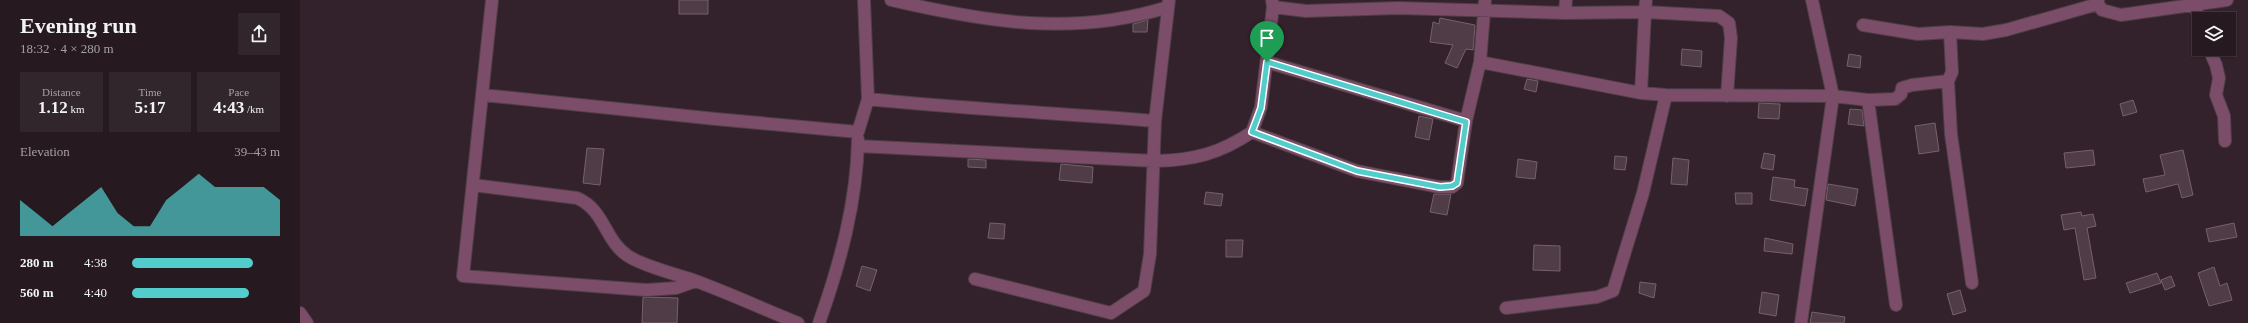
<!DOCTYPE html>
<meta charset="utf-8">
<style>
:root{--surface:#261920;--page:#32262d;--text:#f1f3f6;--muted:#a4a0a5;--line:#42383e;--accent:#52cdcc}
body{margin:0;font-family:Georgia,serif;background:var(--page);color:var(--text);height:100vh;display:flex;flex-direction:column;font-size:15px;white-space:nowrap}
*{box-sizing:border-box;margin:0}
p{font-size:13px;color:var(--muted)}
.icon{flex:none;width:22px;height:22px;fill:none;stroke:currentColor;stroke-width:2;stroke-linecap:round;stroke-linejoin:round}
.map{position:relative;flex:1;overflow:hidden}
.sheet{display:flex;flex-direction:column;background:var(--surface);width:300px}
.sheet>*{flex:none}
.buttons{position:absolute;left:1892px;top:12px;display:grid;gap:8px}
.buttons a{display:grid;place-items:center;width:44px;height:44px;border-radius:0px;background:var(--surface);box-shadow:0 1px 3px #0004,0 0 0 1px var(--line);font-size:20px}
.pin{position:absolute;display:grid;place-items:center;width:34px;height:34px;color:#fff;margin:-41px -17px;border-radius:50% 50% 50% 0;rotate:-45deg;box-shadow:0 0 4px #0007}
.pin .icon{rotate:45deg}
.round{display:grid;place-items:center;flex:none;width:42px;height:42px;border-radius:0px;background:var(--page)}
.overview{display:flex;align-items:center;justify-content:space-between;height:68px;padding:0 20px}
h1{font-size:22px;font-weight:700;line-height:30px}
.figures{display:grid;grid-template-columns:repeat(3,1fr);gap:6px;height:68px;padding:4px 20px}
.figures div{display:grid;align-content:center;border-radius:0px;background:var(--page);text-align:center}
.figures b{font-size:17px;font-weight:700}
.figures small{font-size:11px;font-weight:400}
.figures p{font-size:11px}
.chart{height:112px;padding:8px 20px}
.chart p{display:flex;justify-content:space-between}
.chart svg{width:100%;height:72px;margin-top:4px;fill:var(--accent);opacity:.7}
ul{padding:0 20px;list-style:none;font-size:13px}
li{display:grid;grid-template-columns:64px 48px 1fr;align-items:center;height:30px}
li i{height:10px;border-radius:5px;background:var(--accent)}
main{display:flex;flex:1;min-height:0}
.map>svg:first-child{display:block}
</style>
<main>
<section class="sheet">
<div class="overview"><div><h1>Evening run</h1><p>18:32 · 4 × 280 m</p></div><a class="round"><svg class="icon" aria-label="share" viewBox="0 0 24 24"><path d="M12 15V3M7 8l5-5 5 5M5 13v7h14v-7"/></svg></a></div>
<div class="figures">
<div><p>Distance</p><b>1.12<small> km</small></b></div>
<div><p>Time</p><b>5:17</b></div>
<div><p>Pace</p><b>4:43<small> /km</small></b></div>
</div>
<div class="chart"><p><span>Elevation</span>39–43 m</p>
<svg viewBox="0 0 160 44" preserveAspectRatio="none"><path d="M0 44V22L10 30L20 38L30 30L40 22L50 14L60 30L70 38L80 38L90 22L100 14L110 6L120 14L130 14L140 14L150 14L160 22V44z"/></svg>
</div>
<ul>
<li><b>280 m</b>4:38<i style="width:82%"></i></li>
<li><b>560 m</b>4:40<i style="width:79%"></i></li>
</ul>
</section>
<div class="map">
<svg width="1948" height="323" viewBox="0 0 1948 323">
<rect width="100%" height="100%" fill="#33212b"/>
<path fill="#503c47" stroke="#76606b" d="M 379,0 L 408,0 L 408,14 L 379,14 Z
M 1140,18 L 1175,25 L 1173,50 L 1166,49 L 1157,68 L 1145,63 L 1153,45 L 1130,42 L 1133,22 L 1139,24 Z
M 848,20 L 847,32 L 833,32 L 833,24 Z
M 1382,49 L 1402,51 L 1401,67 L 1381,65 Z
M 1549,54 L 1561,56 L 1560,68 L 1547,66 Z
M 1227,79 L 1238,81 L 1236,92 L 1224,89 Z
M 1833,100 L 1837,112 L 1823,116 L 1820,104 Z
M 1459,103 L 1480,104 L 1479,119 L 1458,118 Z
M 1550,109 L 1562,110 L 1564,126 L 1548,124 Z
M 1119,116 L 1133,119 L 1129,140 L 1115,137 Z
M 1635,123 L 1639,151 L 1619,154 L 1615,126 Z
M 287,148 L 304,149 L 300,185 L 283,183 Z
M 1793,150 L 1795,165 L 1766,168 L 1764,153 Z
M 1883,150 L 1893,195 L 1882,198 L 1878,184 L 1846,192 L 1843,179 L 1865,175 L 1860,155 Z
M 1464,153 L 1475,155 L 1473,170 L 1461,168 Z
M 1315,156 L 1327,157 L 1325,170 L 1314,169 Z
M 1373,158 L 1389,160 L 1387,185 L 1371,184 Z
M 668,159 L 686,160 L 686,168 L 668,167 Z
M 1218,159 L 1237,162 L 1235,179 L 1216,177 Z
M 761,164 L 793,167 L 792,183 L 759,180 Z
M 1473,177 L 1495,180 L 1494,187 L 1508,189 L 1505,206 L 1470,200 Z
M 1528,184 L 1558,189 L 1555,206 L 1526,200 Z
M 906,192 L 923,194 L 921,206 L 904,204 Z
M 1435,193 L 1452,193 L 1452,204 L 1436,204 Z
M 1134,194 L 1151,194 L 1147,215 L 1130,212 Z
M 1781,212 L 1782,216 L 1793,214 L 1796,226 L 1787,228 L 1796,278 L 1784,280 L 1775,228 L 1764,230 L 1761,215 Z
M 690,223 L 705,224 L 704,239 L 688,238 Z
M 1934,223 L 1937,237 L 1909,242 L 1906,229 Z
M 1465,238 L 1493,244 L 1492,254 L 1464,251 Z
M 926,240 L 943,240 L 942,257 L 926,257 Z
M 1234,245 L 1260,246 L 1260,271 L 1233,270 Z
M 562,266 L 577,270 L 570,291 L 556,286 Z
M 1914,267 L 1920,286 L 1927,283 L 1932,300 L 1909,306 L 1898,273 Z
M 1857,273 L 1861,283 L 1830,293 L 1826,283 Z
M 1871,276 L 1875,286 L 1865,290 L 1861,280 Z
M 1340,282 L 1356,284 L 1354,298 L 1339,293 Z
M 1660,290 L 1666,311 L 1653,315 L 1647,294 Z
M 1462,292 L 1479,295 L 1476,316 L 1459,313 Z
M 343,297 L 378,298 L 377,323 L 342,323 Z
M 1512,312 L 1545,317 L 1544,323 L 1510,323 Z"/>
<g fill="none" stroke-linecap="round" stroke-linejoin="round">
<defs>
<path id="minor" d="M 192,0 L 163,276 L 346,290 L 376,288 L 396,281
M 591,0 C 685,22 774,37 868,7
M 972,0 L 973,7 L 1006,11 L 1098,8 L 1265,13
M 1185,0 L 1180,62 L 1341,93 L 1366,95 L 1533,96 L 1568,100 L 1595,99 L 1601,94 L 1602,88 L 1612,85 L 1648,81 L 1652,72 L 1650,32 L 1683,34 L 1706,30 L 1798,4 L 1798,0
M 1266,0 L 1265,13 L 1345,12 L 1341,93
M 1346,0 L 1345,12 L 1419,16 L 1429,23 L 1431,38 L 1427,96
M 1798,4 L 1802,10 L 1821,15 L 1927,0
M 1895,4 L 1899,19
M 1563,25 L 1618,34 L 1650,32
M 1909,49 L 1916,65 L 1919,78 L 1916,95 L 1924,116 L 1925,141
M 967,62 L 1166,121
M 1648,81 L 1651,134 L 1672,283
M 183,95 L 416,119 L 558,132 L 568,99 L 564,0
M 568,99 C 663,109 759,113 855,121
M 1568,100 L 1596,305
M 952,132 L 961,107 L 973,7
M 558,146 L 855,161 C 894,160 919,154 952,132 L 1057,171 L 1139,187 L 1152,187 L 1157,183 L 1166,121 L 1180,62
M 173,185 L 277,198 C 305,210 304,240 328,256 C 343,266 375,274 393,280 C 429,293 463,309 498,323
M 675,279 L 811,313 L 844,291 L 850,254 L 855,121 L 869,0
M 1206,308 L 1297,297 L 1313,291 L 1343,193 L 1366,95
M 0,313 L 7,323
M 519,323 C 540,264 557,202 558,139
M 1501,323 L 1533,96 L 1512,0"/>
</defs>
<use href="#minor" stroke="#4f3e47" stroke-width="14"/>
<use href="#minor" stroke="#7b4d68" stroke-width="12"/>
</g>
<g fill="none" stroke-linecap="round" stroke-linejoin="round">
<defs>
<path id="route" d="M 967,62 L 1166,122 L 1157,183 L 1152,186 L 1140,187 L 1057,171 L 952,132 L 961,108 Z"/>
</defs>
<use href="#route" stroke="#fff" stroke-width="8"/>
<use href="#route" stroke="#52cdcc" stroke-width="5"/>
</g>
</svg>
<div class="buttons">
<a><svg class="icon" aria-label="layers" viewBox="0 0 24 24"><path d="M12 4l9 5-9 5-9-5zM3 14l9 5 9-5"/></svg></a>
</div>
<div class="pin" style="left:967px;top:62px;background:#1e9e55"><svg class="icon" aria-label="arrive" viewBox="0 0 24 24"><path d="M6 21V4h12l-3 4 3 4H6"/></svg></div>
</div>
</main>
